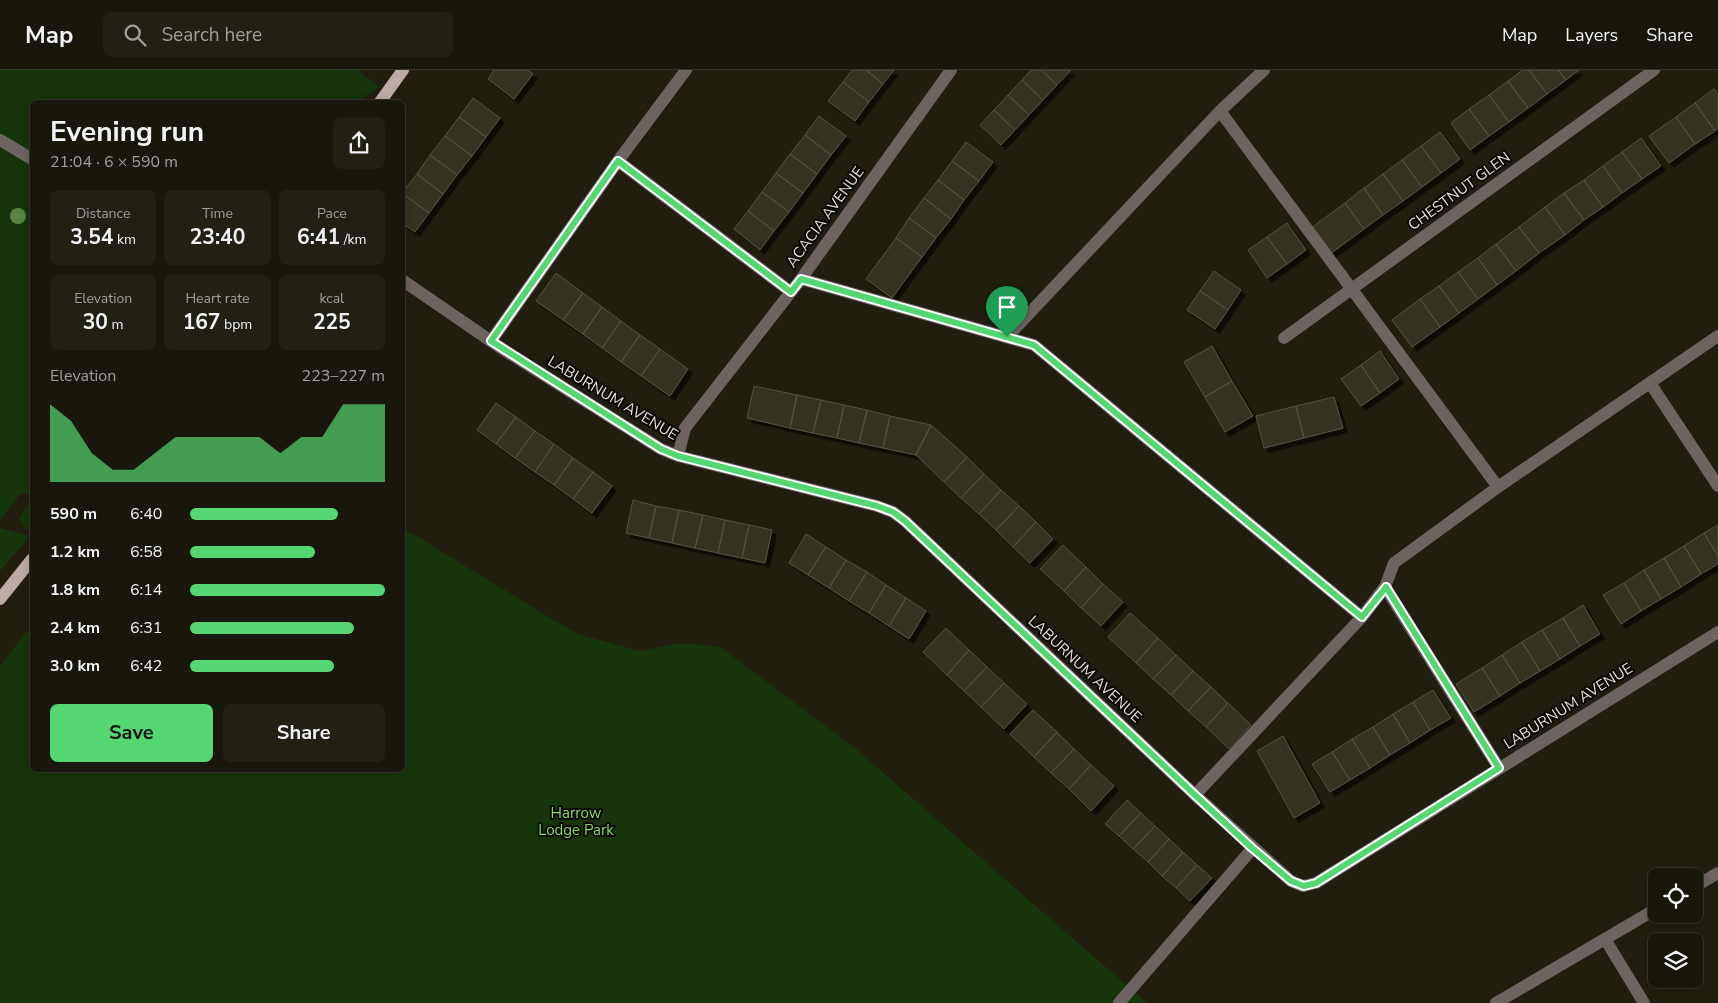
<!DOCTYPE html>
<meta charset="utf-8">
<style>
:root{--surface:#19160b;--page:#221f14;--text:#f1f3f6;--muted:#9f9f9d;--line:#37352c;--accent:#54d672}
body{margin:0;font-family:"Nunito Sans",sans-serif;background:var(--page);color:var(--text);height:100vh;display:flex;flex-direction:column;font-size:19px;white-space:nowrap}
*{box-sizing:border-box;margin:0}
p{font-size:16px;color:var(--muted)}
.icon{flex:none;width:28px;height:28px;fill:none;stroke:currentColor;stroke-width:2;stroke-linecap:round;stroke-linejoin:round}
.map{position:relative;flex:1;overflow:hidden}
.panel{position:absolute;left:30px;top:30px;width:375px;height:672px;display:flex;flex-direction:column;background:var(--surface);border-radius:8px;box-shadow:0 2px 12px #0003,0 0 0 1px var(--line)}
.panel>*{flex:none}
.tools{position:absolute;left:1648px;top:798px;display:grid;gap:10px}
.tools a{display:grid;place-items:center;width:55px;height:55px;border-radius:8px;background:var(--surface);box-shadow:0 2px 12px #0003,0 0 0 1px var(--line);font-size:25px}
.pin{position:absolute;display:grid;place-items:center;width:42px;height:42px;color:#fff;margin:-51px -21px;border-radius:50% 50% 50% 0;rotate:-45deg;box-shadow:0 0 5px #0007}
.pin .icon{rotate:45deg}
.round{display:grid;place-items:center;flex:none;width:52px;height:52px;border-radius:8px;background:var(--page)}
.summary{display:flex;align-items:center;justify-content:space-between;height:85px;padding:0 20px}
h1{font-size:28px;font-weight:700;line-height:38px}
.stats{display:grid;grid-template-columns:repeat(3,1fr);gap:8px;height:85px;padding:5px 20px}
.stats div{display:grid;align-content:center;border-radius:8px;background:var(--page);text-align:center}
.stats b{font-size:21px;font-weight:700}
.stats small{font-size:14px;font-weight:400}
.stats p{font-size:14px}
.chart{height:140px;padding:10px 20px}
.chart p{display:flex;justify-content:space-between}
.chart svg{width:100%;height:90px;margin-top:5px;fill:var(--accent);opacity:.7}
.primary-button{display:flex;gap:10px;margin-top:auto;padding:10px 20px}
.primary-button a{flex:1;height:58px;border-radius:8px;background:var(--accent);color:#111;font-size:20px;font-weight:700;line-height:58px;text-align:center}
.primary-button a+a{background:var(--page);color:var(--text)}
ul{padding:0 20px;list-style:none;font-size:16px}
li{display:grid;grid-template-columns:80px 60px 1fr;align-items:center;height:38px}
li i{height:12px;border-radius:6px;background:var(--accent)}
header{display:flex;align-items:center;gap:30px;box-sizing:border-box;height:70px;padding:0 25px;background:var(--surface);border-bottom:1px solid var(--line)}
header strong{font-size:24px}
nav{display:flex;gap:28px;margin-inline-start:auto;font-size:18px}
.search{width:350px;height:45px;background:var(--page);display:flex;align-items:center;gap:12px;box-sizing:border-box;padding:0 18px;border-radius:8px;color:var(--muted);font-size:19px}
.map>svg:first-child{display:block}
</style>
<header>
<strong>Map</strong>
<div class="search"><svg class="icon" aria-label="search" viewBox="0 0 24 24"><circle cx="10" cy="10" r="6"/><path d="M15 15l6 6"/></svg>Search here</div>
<nav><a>Map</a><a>Layers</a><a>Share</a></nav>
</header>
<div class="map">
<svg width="1718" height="933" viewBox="0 0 1718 933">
<defs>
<filter id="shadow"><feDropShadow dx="4.5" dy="4.5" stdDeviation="0" flood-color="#0009"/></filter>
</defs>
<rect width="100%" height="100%" fill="#211e0f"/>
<path fill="#16350a" d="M 0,0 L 358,0 L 379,17 L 358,32 L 32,32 L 32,426 L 21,423 L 0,450 Z
M 32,428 L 32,455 L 27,460 L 19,449 Z
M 0,458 L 30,466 L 0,501 Z
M 403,458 L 577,564 L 640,581 L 680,573 L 720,577 L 856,679 L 1147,933 L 0,933 L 0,596 L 32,555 L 32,700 L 402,700 Z"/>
<path fill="#363323" stroke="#565241" filter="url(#shadow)" d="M 494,0 L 528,0 L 533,4 L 514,29 L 488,9 Z
M 852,0 L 866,0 L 883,14 L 869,32 L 843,12 Z
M 866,0 L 894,0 L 883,14 Z
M 1031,0 L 1041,0 L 1057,15 L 1043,30 L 1022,10 Z
M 1041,0 L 1071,0 L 1057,15 Z
M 1523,0 L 1529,0 L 1547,24 L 1528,38 L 1508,11 Z
M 1529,0 L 1558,0 L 1566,10 L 1547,24 Z
M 1558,0 L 1579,0 L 1566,10 Z
M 1022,10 L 1043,30 L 1029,45 L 1008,25 Z
M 1508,11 L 1528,38 L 1509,52 L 1489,25 Z
M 843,12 L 869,32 L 855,51 L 828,31 Z
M 1714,19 L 1718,25 L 1718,58 L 1715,61 L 1695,33 Z
M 1008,25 L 1029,45 L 1015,60 L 994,40 Z
M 1489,25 L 1509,52 L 1489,66 L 1469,39 Z
M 473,28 L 500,48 L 486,67 L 459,47 Z
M 1695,33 L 1715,61 L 1695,74 L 1676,47 Z
M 1469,39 L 1489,66 L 1470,80 L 1451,53 Z
M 994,40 L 1015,60 L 1001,75 L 980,55 Z
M 819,46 L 846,66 L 831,85 L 805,65 Z
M 459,47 L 486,67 L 472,86 L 445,66 Z
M 1676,47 L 1695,74 L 1669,93 L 1649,66 Z
M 1440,62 L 1460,89 L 1441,103 L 1421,76 Z
M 805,65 L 831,85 L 817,104 L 790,84 Z
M 445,66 L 472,86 L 457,105 L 430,85 Z
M 1641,68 L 1661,96 L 1642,109 L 1622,82 Z
M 966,72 L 993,92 L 979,111 L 952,91 Z
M 1421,76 L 1441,103 L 1422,117 L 1402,90 Z
M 1622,82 L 1642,109 L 1622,123 L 1603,96 Z
M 790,84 L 817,104 L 803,123 L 776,103 Z
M 430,85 L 457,105 L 443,124 L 417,104 Z
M 1402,90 L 1422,117 L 1403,131 L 1383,104 Z
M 952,91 L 979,111 L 964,130 L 938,110 Z
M 1603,96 L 1622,123 L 1603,137 L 1584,110 Z
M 776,103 L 803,123 L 789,142 L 762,122 Z
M 417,104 L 443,124 L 429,143 L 402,123 Z
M 1383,104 L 1403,131 L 1383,145 L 1364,118 Z
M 938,110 L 964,130 L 951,149 L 924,128 Z
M 1584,110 L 1603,137 L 1584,150 L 1564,123 Z
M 1364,118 L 1383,145 L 1364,159 L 1345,133 Z
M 762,122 L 789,142 L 774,161 L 748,141 Z
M 402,123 L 429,143 L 415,162 L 402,153 Z
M 1564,123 L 1584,150 L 1565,165 L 1545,137 Z
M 924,128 L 951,149 L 936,168 L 909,148 Z
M 1345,133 L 1364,159 L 1330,184 L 1311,158 Z
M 1545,137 L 1565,165 L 1539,183 L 1519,157 Z
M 748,141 L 774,161 L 760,180 L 734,159 Z
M 909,148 L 936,168 L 922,187 L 896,168 Z
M 1287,153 L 1306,180 L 1287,194 L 1267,167 Z
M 1519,157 L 1539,183 L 1516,201 L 1496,174 Z
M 1267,167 L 1287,194 L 1267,208 L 1248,180 Z
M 896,168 L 922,187 L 892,228 L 866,209 Z
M 1496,174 L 1516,201 L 1497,215 L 1478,188 Z
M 1478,188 L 1497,215 L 1478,229 L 1458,202 Z
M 1214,201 L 1241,220 L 1228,240 L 1200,221 Z
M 1458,202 L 1478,229 L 1459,243 L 1439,216 Z
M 556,203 L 583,223 L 563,250 L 536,231 Z
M 1439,216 L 1459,243 L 1440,257 L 1420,229 Z
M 1200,221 L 1228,240 L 1215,259 L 1187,240 Z
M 583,223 L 602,237 L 583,264 L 563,250 Z
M 1420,229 L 1440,257 L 1412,277 L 1392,250 Z
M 602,237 L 621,251 L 602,278 L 583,264 Z
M 621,251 L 640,265 L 621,292 L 602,278 Z
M 640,265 L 660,279 L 641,306 L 621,292 Z
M 1212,276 L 1232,311 L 1205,327 L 1184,292 Z
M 660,279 L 688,299 L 670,326 L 641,306 Z
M 1380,281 L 1399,309 L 1380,323 L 1361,295 Z
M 1361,295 L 1380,323 L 1361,336 L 1341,309 Z
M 1232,311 L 1253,346 L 1225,362 L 1205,327 Z
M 754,316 L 797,325 L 790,358 L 747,348 Z
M 797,325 L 821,330 L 813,363 L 790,358 Z
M 1334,327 L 1343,358 L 1304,368 L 1296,336 Z
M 821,330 L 844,335 L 837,368 L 813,363 Z
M 496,333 L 516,347 L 496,374 L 477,360 Z
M 844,335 L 867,340 L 859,373 L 837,368 Z
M 1296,336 L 1304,368 L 1264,378 L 1256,346 Z
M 867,340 L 890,346 L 883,378 L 859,373 Z
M 890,346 L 931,355 L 916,385 L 883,378 Z
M 516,347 L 535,361 L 515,388 L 496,374 Z
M 931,355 L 967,387 L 944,412 L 916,385 Z
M 535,361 L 554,374 L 535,402 L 515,388 Z
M 554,374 L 573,388 L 554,415 L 535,402 Z
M 967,387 L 984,404 L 961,428 L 944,412 Z
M 573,388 L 593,402 L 573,429 L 554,415 Z
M 593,402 L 612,416 L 592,443 L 573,429 Z
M 984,404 L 1001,420 L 979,444 L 961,428 Z
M 1001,420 L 1019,436 L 996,460 L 979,444 Z
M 633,430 L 656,436 L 649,468 L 626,463 Z
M 656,436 L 679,440 L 672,473 L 649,468 Z
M 1019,436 L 1036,452 L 1013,477 L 996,460 Z
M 679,440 L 703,445 L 695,478 L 672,473 Z
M 703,445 L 725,450 L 718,483 L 695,478 Z
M 725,450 L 749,455 L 742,488 L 718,483 Z
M 1036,452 L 1053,469 L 1030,493 L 1013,477 Z
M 749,455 L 772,460 L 765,493 L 742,488 Z
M 1718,455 L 1718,486 L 1704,463 Z
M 1704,463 L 1718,486 L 1718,494 L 1701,504 L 1684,476 Z
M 806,464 L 826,477 L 808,505 L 789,493 Z
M 1063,475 L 1086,497 L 1064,521 L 1040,499 Z
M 1684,476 L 1701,504 L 1681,517 L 1664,488 Z
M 826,477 L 846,490 L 829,518 L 808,505 Z
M 1664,488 L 1681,517 L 1661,529 L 1644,500 Z
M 846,490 L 867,502 L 849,531 L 829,518 Z
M 1086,497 L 1103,514 L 1081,538 L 1064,521 Z
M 1644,500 L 1661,529 L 1641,541 L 1624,513 Z
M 867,502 L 886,515 L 869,543 L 849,531 Z
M 1624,513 L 1641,541 L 1621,554 L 1603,525 Z
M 1103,514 L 1123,532 L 1101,556 L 1081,538 Z
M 886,515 L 906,528 L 889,556 L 869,543 Z
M 906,528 L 926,541 L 909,569 L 889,556 Z
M 1583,535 L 1600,564 L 1580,576 L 1563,548 Z
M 1130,543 L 1158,568 L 1136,593 L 1108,567 Z
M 1563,548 L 1580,576 L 1560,589 L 1542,560 Z
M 946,558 L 969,580 L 947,605 L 923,582 Z
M 1542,560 L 1560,589 L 1540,601 L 1522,572 Z
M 1158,568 L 1176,585 L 1153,609 L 1136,593 Z
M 1522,572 L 1540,601 L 1520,613 L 1502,585 Z
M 969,580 L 987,597 L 964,621 L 947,605 Z
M 1176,585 L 1193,601 L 1171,625 L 1153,609 Z
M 1502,585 L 1520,613 L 1500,626 L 1482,598 Z
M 987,597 L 1004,613 L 981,637 L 964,621 Z
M 1482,598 L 1500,626 L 1474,642 L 1456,614 Z
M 1193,601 L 1211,617 L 1188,641 L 1171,625 Z
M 1004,613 L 1027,634 L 1004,659 L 981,637 Z
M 1211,617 L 1228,633 L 1206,657 L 1188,641 Z
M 1433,620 L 1451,648 L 1430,660 L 1413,632 Z
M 1413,632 L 1430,660 L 1410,673 L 1393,644 Z
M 1228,633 L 1251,655 L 1229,679 L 1206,657 Z
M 1033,640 L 1057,662 L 1034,687 L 1010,664 Z
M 1393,644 L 1410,673 L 1390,685 L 1373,657 Z
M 1373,657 L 1390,685 L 1370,698 L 1352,669 Z
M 1057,662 L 1074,679 L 1051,703 L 1034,687 Z
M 1283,666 L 1320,733 L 1294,748 L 1257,681 Z
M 1352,669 L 1370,698 L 1350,710 L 1332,682 Z
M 1074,679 L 1091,695 L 1069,719 L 1051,703 Z
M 1332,682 L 1350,710 L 1330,722 L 1312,694 Z
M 1091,695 L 1114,716 L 1091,741 L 1069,719 Z
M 1127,730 L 1141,743 L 1119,766 L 1105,754 Z
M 1141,743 L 1155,756 L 1133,779 L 1119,766 Z
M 1155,756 L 1169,769 L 1148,792 L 1133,779 Z
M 1169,769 L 1183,782 L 1162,806 L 1148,792 Z
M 1183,782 L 1197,795 L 1176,818 L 1162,806 Z
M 1197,795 L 1212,808 L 1190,831 L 1176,818 Z"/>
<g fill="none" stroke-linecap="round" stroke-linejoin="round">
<path stroke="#6d6462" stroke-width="12" d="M 1220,41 L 1498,417
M 0,70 L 32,89
M 618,91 L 791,222
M 801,209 L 1034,275 L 1362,547 L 1385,517 L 1394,493 L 1498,417 L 1718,266
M 402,210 L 504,280 L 661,379 L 678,386 L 877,436 L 893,442 L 905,451 L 1195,725 L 1291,811 L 1303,816 L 1316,813 L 1718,562
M 1007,267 L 1220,41 L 1264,0
M 1284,268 L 1654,0
M 491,271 L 618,91 L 686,0
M 1650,313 L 1718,416
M 678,386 L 685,358 L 801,209 L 951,0
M 1385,517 L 1499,698
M 1195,725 L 1362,547
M 1694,817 L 1718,803
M 1605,869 L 1644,933
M 1119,933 L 1253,778
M 1496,933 L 1656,839"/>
<path stroke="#beaba7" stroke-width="12" d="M 380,32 L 403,0
M 0,529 L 32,489"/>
</g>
<circle fill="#5b8444" cx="18" cy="146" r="8"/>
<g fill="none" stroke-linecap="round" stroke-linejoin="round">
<defs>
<path id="route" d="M 618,91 L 791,222 L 801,209 L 1034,275 L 1362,547 L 1386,517 L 1499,698 L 1316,813 L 1304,816 L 1291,811 L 1252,778 L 1195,725 L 905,451 L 893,442 L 877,436 L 678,386 L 661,379 L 491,271 Z"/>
</defs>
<use href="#route" stroke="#fff" stroke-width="10"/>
<use href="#route" stroke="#54d672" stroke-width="6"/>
</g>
<g text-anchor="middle" stroke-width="4" stroke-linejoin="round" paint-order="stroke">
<g font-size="15" fill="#e4e2d8" stroke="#090803">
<text transform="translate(1459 121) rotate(-36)" y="5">CHESTNUT GLEN</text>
<text transform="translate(825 147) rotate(-54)" y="5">ACACIA AVENUE</text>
<text transform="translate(613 328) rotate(31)" y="5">LABURNUM AVENUE</text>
<text transform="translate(1085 599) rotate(43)" y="5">LABURNUM AVENUE</text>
<text transform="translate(1568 636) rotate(-32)" y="5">LABURNUM AVENUE</text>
</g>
<g font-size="15" fill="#8ad76f" stroke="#090803">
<text x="576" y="748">Harrow<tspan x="576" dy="17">Lodge Park</tspan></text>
</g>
</g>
</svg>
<div class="tools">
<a><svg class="icon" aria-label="locate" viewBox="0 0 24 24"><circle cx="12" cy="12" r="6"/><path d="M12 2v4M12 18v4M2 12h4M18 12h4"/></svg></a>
<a><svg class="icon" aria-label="layers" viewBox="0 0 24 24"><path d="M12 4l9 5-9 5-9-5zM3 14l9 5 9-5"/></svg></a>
</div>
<div class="pin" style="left:1007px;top:267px;background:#1e9e55"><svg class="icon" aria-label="arrive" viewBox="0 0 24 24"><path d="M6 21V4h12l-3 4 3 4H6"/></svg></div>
<section class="panel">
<div class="summary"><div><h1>Evening run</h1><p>21:04 · 6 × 590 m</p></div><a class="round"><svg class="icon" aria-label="share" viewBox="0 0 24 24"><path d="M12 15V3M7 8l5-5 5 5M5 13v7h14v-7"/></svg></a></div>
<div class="stats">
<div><p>Distance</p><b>3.54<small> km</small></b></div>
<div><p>Time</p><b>23:40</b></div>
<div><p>Pace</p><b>6:41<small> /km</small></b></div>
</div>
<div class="stats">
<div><p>Elevation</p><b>30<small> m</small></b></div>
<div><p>Heart rate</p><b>167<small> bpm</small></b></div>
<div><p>kcal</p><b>225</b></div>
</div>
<div class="chart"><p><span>Elevation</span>223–227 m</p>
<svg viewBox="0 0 160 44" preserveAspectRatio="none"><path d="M0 44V6L10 14L20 30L30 38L40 38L50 30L60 22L70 22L80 22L90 22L100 22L110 30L120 22L130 22L140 6L150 6L160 6V44z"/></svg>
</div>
<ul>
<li><b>590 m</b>6:40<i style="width:76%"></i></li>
<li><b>1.2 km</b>6:58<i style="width:64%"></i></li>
<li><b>1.8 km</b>6:14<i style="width:100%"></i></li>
<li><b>2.4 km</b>6:31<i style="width:84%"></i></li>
<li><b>3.0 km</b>6:42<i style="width:74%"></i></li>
</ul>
<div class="primary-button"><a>Save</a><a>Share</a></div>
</section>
</div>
